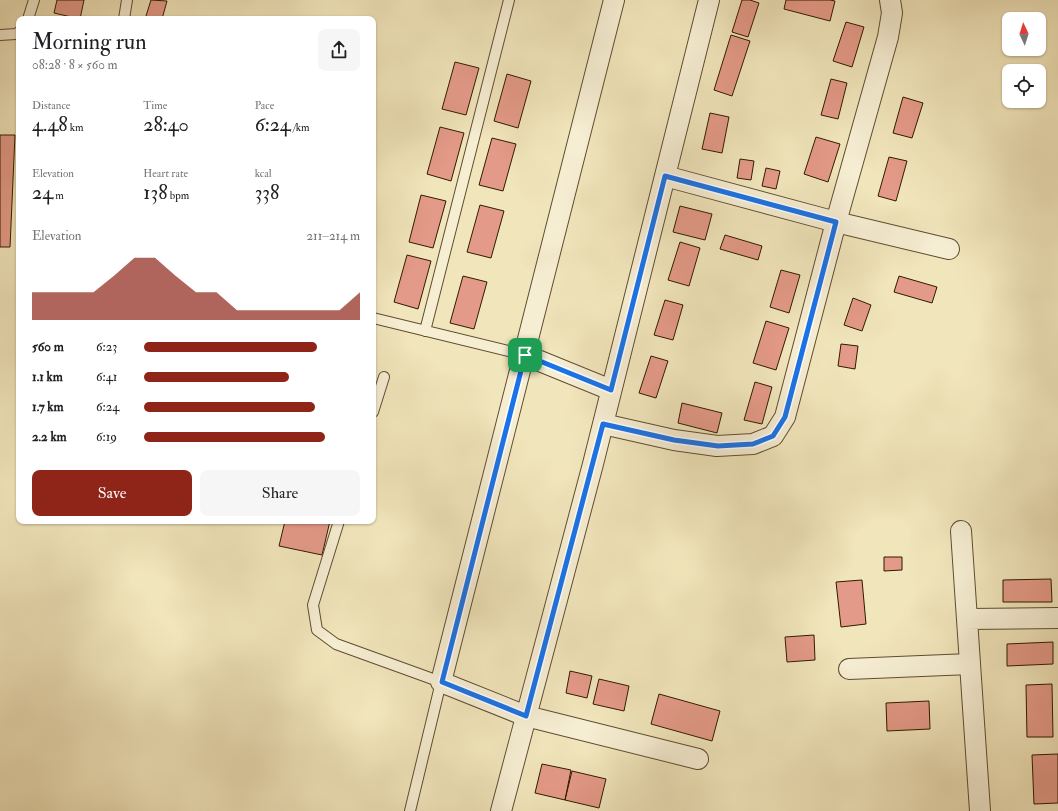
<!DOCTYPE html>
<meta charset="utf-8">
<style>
:root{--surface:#fff;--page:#f6f6f6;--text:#202124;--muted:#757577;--accent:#8f2418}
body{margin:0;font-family:"IM FELL Double Pica",serif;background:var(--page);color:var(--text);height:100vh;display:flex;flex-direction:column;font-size:15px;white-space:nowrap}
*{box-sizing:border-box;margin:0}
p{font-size:13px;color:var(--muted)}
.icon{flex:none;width:22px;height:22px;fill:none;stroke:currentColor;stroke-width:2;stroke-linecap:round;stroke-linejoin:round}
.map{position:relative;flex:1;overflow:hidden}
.details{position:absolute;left:16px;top:16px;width:360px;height:508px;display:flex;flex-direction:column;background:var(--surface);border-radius:8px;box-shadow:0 1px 3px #0004}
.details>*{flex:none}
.needle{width:26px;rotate:356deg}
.tools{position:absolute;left:1002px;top:12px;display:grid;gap:8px}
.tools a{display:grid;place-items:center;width:44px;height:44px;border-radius:8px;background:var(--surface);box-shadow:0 1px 3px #0004;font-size:20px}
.pin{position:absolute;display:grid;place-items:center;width:34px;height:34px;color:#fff;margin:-17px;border-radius:8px;box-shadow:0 2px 6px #0006}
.round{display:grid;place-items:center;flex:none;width:42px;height:42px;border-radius:8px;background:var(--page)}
.headline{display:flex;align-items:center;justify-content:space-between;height:68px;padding:0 16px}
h1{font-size:22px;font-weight:600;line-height:30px}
.stats{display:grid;grid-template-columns:repeat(3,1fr);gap:6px;height:68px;padding:4px 16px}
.stats div{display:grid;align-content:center}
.stats b{font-size:20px;font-weight:600}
.stats small{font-size:11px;font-weight:400}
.stats p{font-size:11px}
.chart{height:112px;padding:8px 16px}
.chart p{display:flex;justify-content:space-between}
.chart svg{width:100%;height:72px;margin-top:4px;fill:var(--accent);opacity:.7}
.button{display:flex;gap:8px;margin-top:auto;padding:8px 16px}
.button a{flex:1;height:46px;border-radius:8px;background:var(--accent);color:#fff;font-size:16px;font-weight:600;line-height:46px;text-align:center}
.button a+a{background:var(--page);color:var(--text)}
ul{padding:0 16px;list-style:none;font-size:13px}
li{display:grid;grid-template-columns:64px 48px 1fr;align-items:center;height:30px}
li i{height:10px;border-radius:5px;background:var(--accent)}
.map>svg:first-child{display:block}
</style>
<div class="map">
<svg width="1058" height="811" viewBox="0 0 1058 811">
<rect width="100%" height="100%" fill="#f1e5bb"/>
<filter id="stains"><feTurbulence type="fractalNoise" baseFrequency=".005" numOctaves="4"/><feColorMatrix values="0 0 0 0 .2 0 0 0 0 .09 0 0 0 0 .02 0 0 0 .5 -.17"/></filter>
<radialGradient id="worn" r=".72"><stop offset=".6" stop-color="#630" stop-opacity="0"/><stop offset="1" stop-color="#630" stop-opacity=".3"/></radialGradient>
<path fill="#e49a88" stroke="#2f1a01" d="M 57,0 L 84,0 L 80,19 L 54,13 Z
M 151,0 L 167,1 L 162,19 L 145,19 Z
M 742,0 L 750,0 L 759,3 L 748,37 L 732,32 Z
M 786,0 L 830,0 L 835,1 L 830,21 L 784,9 Z
M 846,22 L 864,27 L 852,67 L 833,61 Z
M 731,35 L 750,41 L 732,96 L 714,90 Z
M 455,62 L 479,68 L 466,115 L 442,109 Z
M 507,74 L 531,81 L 518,128 L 494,121 Z
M 831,79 L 847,83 L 838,119 L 821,115 Z
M 903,97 L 923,103 L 912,138 L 893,133 Z
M 710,113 L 729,117 L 722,153 L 702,149 Z
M 440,127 L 464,133 L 451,181 L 427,174 Z
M 0,135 L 15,135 L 10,247 L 0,247 Z
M 816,137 L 840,144 L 828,182 L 804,174 Z
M 492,138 L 516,144 L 503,191 L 479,185 Z
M 889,157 L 907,161 L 896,201 L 878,196 Z
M 740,159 L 754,161 L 751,180 L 737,178 Z
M 766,168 L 780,171 L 776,189 L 762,186 Z
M 421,195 L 446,201 L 433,248 L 409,242 Z
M 480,205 L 504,211 L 491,258 L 467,252 Z
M 680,206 L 712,214 L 705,240 L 673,232 Z
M 725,235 L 762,246 L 758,260 L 720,249 Z
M 680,242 L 700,248 L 689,286 L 668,280 Z
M 407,255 L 431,261 L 418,309 L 394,302 Z
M 781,270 L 800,275 L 789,313 L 770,307 Z
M 463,276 L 487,282 L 474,329 L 450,323 Z
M 899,276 L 937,287 L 932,303 L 894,292 Z
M 853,298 L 871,305 L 862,331 L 844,325 Z
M 665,300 L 683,305 L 673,340 L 654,335 Z
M 766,321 L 789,328 L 776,370 L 753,363 Z
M 841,344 L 858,346 L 855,369 L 838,366 Z
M 651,356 L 668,361 L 656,398 L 639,393 Z
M 755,382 L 772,387 L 762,424 L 744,420 Z
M 682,403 L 722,413 L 717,433 L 678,423 Z
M 285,521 L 330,521 L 322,555 L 279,546 Z
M 884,557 L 902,557 L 902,570 L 884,571 Z
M 1051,579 L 1052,602 L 1003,602 L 1003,580 Z
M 862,580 L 866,624 L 841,627 L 836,582 Z
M 814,635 L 815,660 L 787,662 L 785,637 Z
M 1053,642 L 1053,664 L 1007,666 L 1007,644 Z
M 570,671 L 592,676 L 587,698 L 566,693 Z
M 599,679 L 629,686 L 624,711 L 593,704 Z
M 1052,684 L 1053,737 L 1027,737 L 1026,685 Z
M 659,694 L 720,711 L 712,741 L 651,724 Z
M 929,701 L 930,729 L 887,731 L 886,703 Z
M 1058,754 L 1058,803 L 1034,804 L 1032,755 Z
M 542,764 L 571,770 L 565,800 L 535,793 Z
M 572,771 L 606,779 L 599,808 L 565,800 Z"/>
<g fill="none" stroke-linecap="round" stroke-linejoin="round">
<defs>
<path id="service" d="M 28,19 L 34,0
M 124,19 L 127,0
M 0,35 L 16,34 L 19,32
M 373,318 L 525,355
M 425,331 L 509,0
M 373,412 L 384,377
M 339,521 L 313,605 L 317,630 L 336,644 L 441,682 L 410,811"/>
<path id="minor" d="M 614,0 L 441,682 L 526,716 L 698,759
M 665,176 L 836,222 L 949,249
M 525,355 L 611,390
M 603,424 L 674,440 L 717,446 L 753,444 L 773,436 L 785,417 L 836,222 L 888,37 L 892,13 L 890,0
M 961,531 L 980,811
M 967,619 L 1058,618
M 849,669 L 970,664
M 501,811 L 593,464 L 709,0"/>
</defs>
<use href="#service" stroke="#604d30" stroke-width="12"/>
<use href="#minor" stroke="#604d30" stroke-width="22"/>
<use href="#service" stroke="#f6eed3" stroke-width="10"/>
<use href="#minor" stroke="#f6eed3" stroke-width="20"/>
</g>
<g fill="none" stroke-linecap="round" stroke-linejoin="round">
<defs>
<path id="route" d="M 665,176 L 836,222 L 785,417 L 773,436 L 753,444 L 718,446 L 674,440 L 603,424 L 526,716 L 442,682 L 525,355 L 611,390 Z"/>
</defs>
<use href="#route" stroke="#fff" stroke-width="8"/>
<use href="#route" stroke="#1a73e8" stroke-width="5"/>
</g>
<rect width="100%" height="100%" filter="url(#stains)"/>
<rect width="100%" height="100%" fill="url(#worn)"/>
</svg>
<div class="tools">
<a><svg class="needle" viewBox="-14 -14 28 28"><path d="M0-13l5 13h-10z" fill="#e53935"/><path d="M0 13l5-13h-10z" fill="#757577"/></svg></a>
<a><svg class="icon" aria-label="locate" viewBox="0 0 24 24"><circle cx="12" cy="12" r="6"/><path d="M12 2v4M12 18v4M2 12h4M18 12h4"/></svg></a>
</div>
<div class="pin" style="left:525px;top:355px;background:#1e9e55"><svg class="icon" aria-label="arrive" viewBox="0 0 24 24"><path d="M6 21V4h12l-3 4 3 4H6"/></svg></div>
<section class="details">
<div class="headline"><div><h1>Morning run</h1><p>08:28 · 8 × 560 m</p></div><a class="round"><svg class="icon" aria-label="share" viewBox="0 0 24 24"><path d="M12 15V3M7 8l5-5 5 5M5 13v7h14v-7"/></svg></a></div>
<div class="stats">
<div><p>Distance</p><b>4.48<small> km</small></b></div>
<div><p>Time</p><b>28:40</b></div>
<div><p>Pace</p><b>6:24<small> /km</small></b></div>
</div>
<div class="stats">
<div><p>Elevation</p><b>24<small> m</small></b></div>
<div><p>Heart rate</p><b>138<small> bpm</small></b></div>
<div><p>kcal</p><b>338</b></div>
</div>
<div class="chart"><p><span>Elevation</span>211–214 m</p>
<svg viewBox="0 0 160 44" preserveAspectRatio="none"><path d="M0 44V27L10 27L20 27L30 27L40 17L50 6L60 6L70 17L80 27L90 27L100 38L110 38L120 38L130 38L140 38L150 38L160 27V44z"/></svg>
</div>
<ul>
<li><b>560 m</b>6:23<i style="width:80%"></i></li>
<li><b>1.1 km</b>6:41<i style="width:67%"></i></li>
<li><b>1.7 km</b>6:24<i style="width:79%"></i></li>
<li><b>2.2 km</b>6:19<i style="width:84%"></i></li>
</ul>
<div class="button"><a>Save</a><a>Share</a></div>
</section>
</div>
